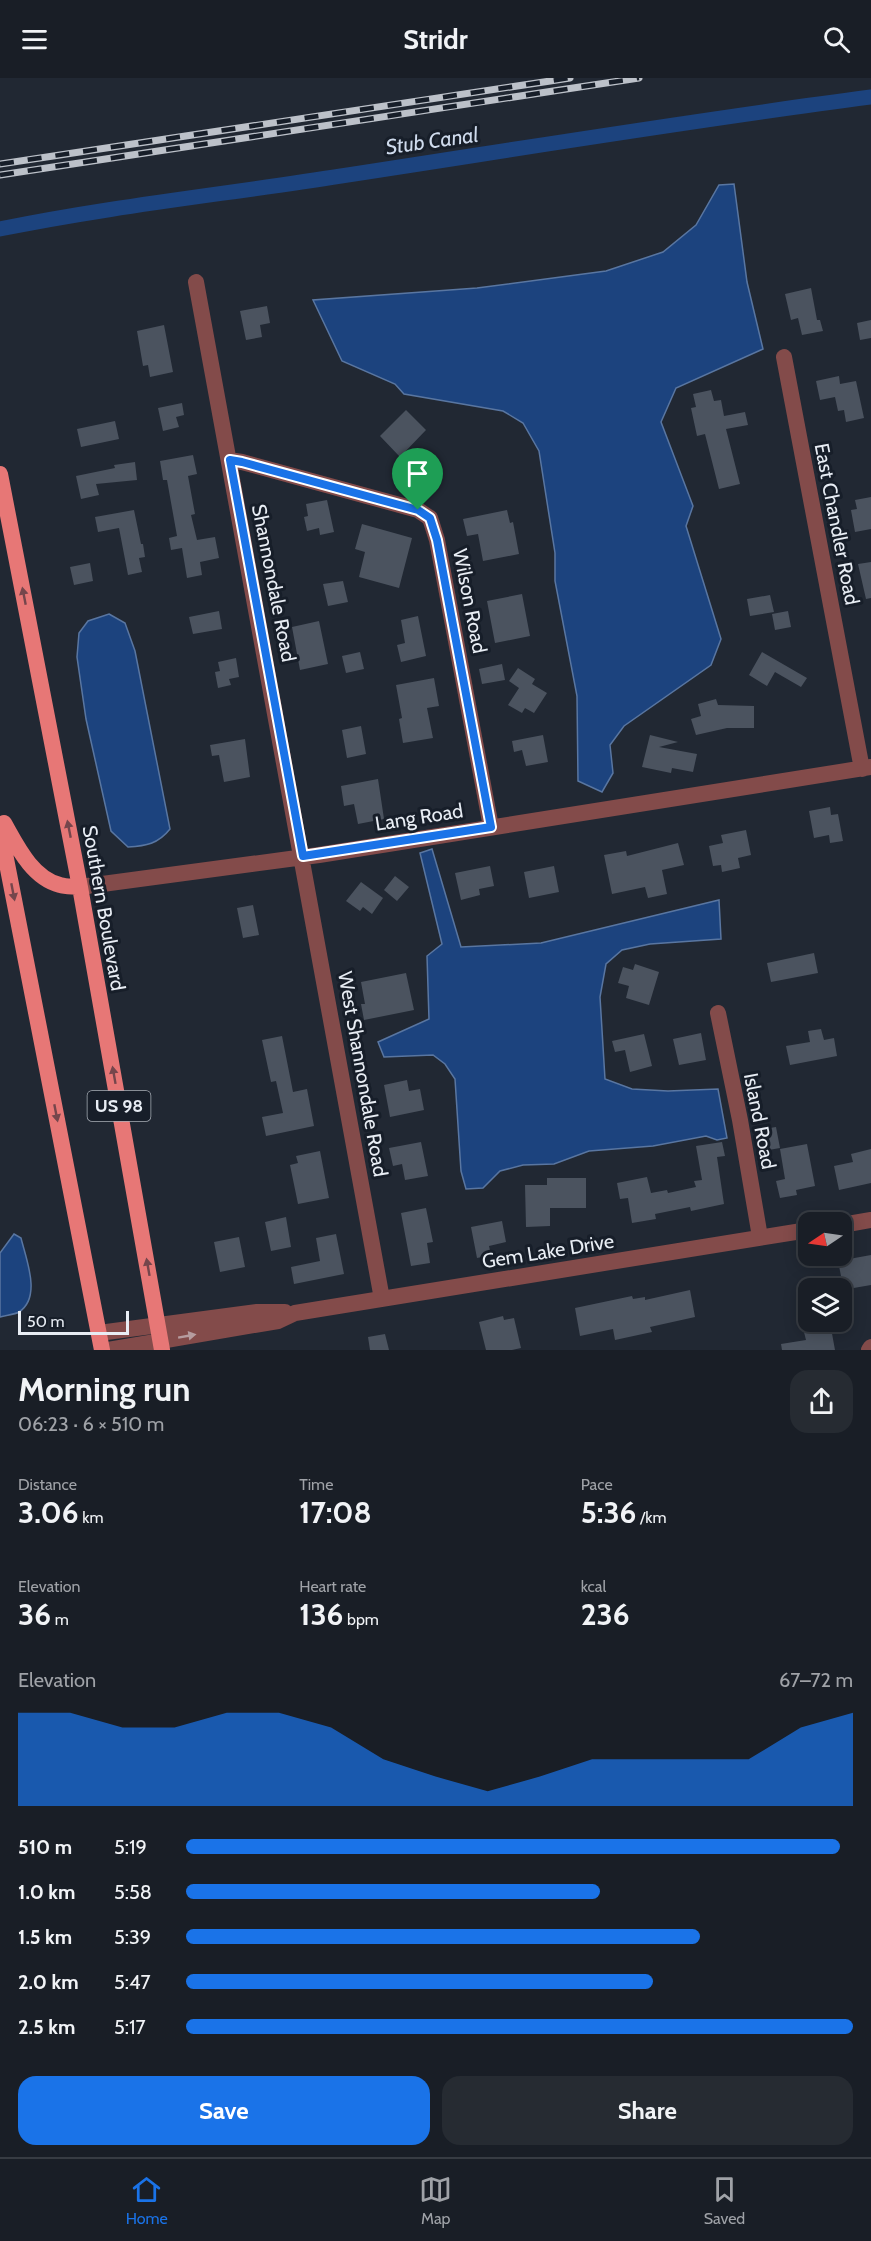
<!DOCTYPE html>
<meta charset="utf-8">
<style>
:root{--surface:#191e26;--page:#262b32;--text:#f1f3f6;--muted:#9fa2a7;--line:#373c43;--accent:#1a73e8}
body{margin:0;font-family:Cabin,sans-serif;background:var(--page);color:var(--text);height:100vh;display:flex;flex-direction:column;font-size:22px;white-space:nowrap}
*{box-sizing:border-box;margin:0}
p{font-size:20px;color:var(--muted)}
.icon{flex:none;width:33px;height:33px;fill:none;stroke:currentColor;stroke-width:2;stroke-linecap:round;stroke-linejoin:round}
.map{position:relative;height:1272px;overflow:hidden}
.panel{display:flex;flex-direction:column;background:var(--surface);flex:1}
.panel>*{flex:none}
.needle{width:39px;rotate:257deg}
.tools{position:absolute;left:798px;top:1134px;display:grid;gap:12px}
.tools a{display:grid;place-items:center;width:54px;height:54px;border-radius:12px;background:var(--surface);box-shadow:0 3px 15px #0003,0 0 0 2px var(--line);font-size:30px}
.scale{position:absolute;left:18px;bottom:15px;width:111px;box-sizing:border-box;padding-left:6px;border:3px solid #e8edf4;border-top:0;font-size:16px;line-height:21px;white-space:nowrap;color:#e8edf4;-webkit-text-stroke:4px #171e29;paint-order:stroke}
.pin{position:absolute;display:grid;place-items:center;width:51px;height:51px;color:#fff;margin:-62px -26px;border-radius:50% 50% 50% 0;rotate:-45deg;box-shadow:0 0 6px #0007}
.pin .icon{rotate:45deg}
.round{display:grid;place-items:center;flex:none;width:63px;height:63px;border-radius:18px;background:var(--page)}
.overview{display:flex;align-items:center;justify-content:space-between;height:102px;padding:0 18px}
h1{font-size:33px;font-weight:700;line-height:45px}
.stats{display:grid;grid-template-columns:repeat(3,1fr);gap:9px;height:102px;padding:6px 18px}
.stats div{display:grid;align-content:center}
.stats b{font-size:30px;font-weight:700}
.stats small{font-size:16px;font-weight:400}
.stats p{font-size:16px}
.chart{height:168px;padding:12px 18px}
.chart p{display:flex;justify-content:space-between}
.chart svg{width:100%;height:108px;margin-top:6px;fill:var(--accent);opacity:.7}
.cta{display:flex;gap:12px;margin-top:auto;padding:12px 18px}
.cta a{flex:1;height:69px;border-radius:18px;background:var(--accent);color:#fff;font-size:24px;font-weight:700;line-height:69px;text-align:center}
.cta a+a{background:var(--page);color:var(--text)}
ul{padding:0 18px;list-style:none;font-size:20px}
li{display:grid;grid-template-columns:96px 72px 1fr;align-items:center;height:45px}
li i{height:15px;border-radius:8px;background:var(--accent)}
header{display:flex;justify-content:space-between;align-items:center;height:78px;padding:0 18px;background:var(--surface);font-size:27px;font-weight:700}
.menu{display:flex;justify-content:space-around;align-items:center;height:84px;border-top:2px solid var(--line);background:var(--surface);font-size:16px;color:var(--muted)}
.menu a{display:grid;justify-items:center;gap:3px}
.menu .selected{color:var(--accent)}
.map>svg:first-child{display:block}
</style>
<header><svg class="icon" aria-label="menu" viewBox="0 0 24 24"><path d="M4 6h16M4 12h16M4 18h16"/></svg>Stridr<svg class="icon" aria-label="search" viewBox="0 0 24 24"><circle cx="10" cy="10" r="6"/><path d="M15 15l6 6"/></svg></header>
<div class="map">
<svg width="871" height="1272" viewBox="0 0 871 1272">
<rect width="100%" height="100%" fill="#212833"/>
<path fill="#1c437e" stroke="#5976a1" stroke-width="1.5" d="M 734,106 L 747,204 L 763,271 L 676,310 L 661,344 L 693,428 L 686,448 L 721,561 L 711,587 L 624,648 L 610,667 L 613,695 L 602,714 L 578,703 L 577,618 L 555,503 L 555,475 L 539,373 L 523,345 L 503,333 L 404,316 L 395,306 L 342,283 L 313,222 L 477,210 L 606,193 L 663,174 L 696,147 L 719,107 Z
M 109,536 L 125,545 L 135,573 L 170,751 C 158,766 146,768 128,769 L 111,753 L 86,641 L 77,579 L 79,555 L 88,543 Z
M 432,771 L 461,869 L 541,865 L 719,822 L 721,861 L 650,866 L 622,872 L 606,886 L 600,919 L 605,1001 L 632,1011 L 668,1013 L 718,1011 L 727,1060 L 717,1062 L 706,1058 L 653,1068 L 589,1073 L 554,1086 L 523,1087 L 500,1093 L 483,1110 L 466,1111 L 461,1093 L 455,1001 L 445,986 L 433,977 L 384,979 L 378,964 L 429,941 L 427,878 L 442,866 L 420,775 Z
M 14,1156 L 21,1160 C 26,1181 42,1219 19,1234 C 14,1237 5,1237 0,1239 L 0,1175 Z"/>
<g fill="none" stroke-linecap="round" stroke-linejoin="round">
<path stroke="#1c437e" stroke-width="15" d="M 0,151 C 113,128 227,116 341,98 C 518,71 694,42 871,19"/>
</g>
<path fill="#4b535f" d="M 811,210 L 817,242 L 820,242 L 823,253 L 802,257 L 798,240 L 791,242 L 785,216 Z
M 267,228 L 270,245 L 260,247 L 262,259 L 246,262 L 240,233 Z
M 871,242 L 871,260 L 860,262 L 857,245 Z
M 164,247 L 173,294 L 150,299 L 148,287 L 143,288 L 137,253 Z
M 839,298 L 840,306 L 856,303 L 864,340 L 846,344 L 844,332 L 838,333 L 835,319 L 820,322 L 816,303 Z
M 711,312 L 714,323 L 721,322 L 724,338 L 745,334 L 748,347 L 726,351 L 740,406 L 719,411 L 705,356 L 697,358 L 691,330 L 696,329 L 693,316 Z
M 182,325 L 184,337 L 176,339 L 179,349 L 163,353 L 158,330 Z
M 406,332 L 426,352 L 400,379 L 380,358 Z
M 115,343 L 119,361 L 81,369 L 77,351 Z
M 193,377 L 197,396 L 188,398 L 195,436 L 191,437 L 197,462 L 215,459 L 219,480 L 200,484 L 202,497 L 187,500 L 182,470 L 171,472 L 169,460 L 177,458 L 167,402 L 163,402 L 160,383 Z
M 135,384 L 137,402 L 96,406 L 99,417 L 81,421 L 76,398 L 115,390 L 114,387 Z
M 871,419 L 871,451 L 855,454 L 851,432 L 857,431 L 855,422 Z
M 327,422 L 334,454 L 320,457 L 319,450 L 307,453 L 304,439 L 308,438 L 306,426 Z
M 134,432 L 141,466 L 143,466 L 145,479 L 139,480 L 142,494 L 128,497 L 119,450 L 98,454 L 95,439 Z
M 507,432 L 510,445 L 513,444 L 519,476 L 483,483 L 478,456 L 467,458 L 463,441 Z
M 362,446 L 412,460 L 399,510 L 359,499 L 365,474 L 355,471 Z
M 871,484 L 871,520 L 866,521 L 858,486 Z
M 90,485 L 93,503 L 74,507 L 70,489 Z
M 343,503 L 348,524 L 328,528 L 323,506 Z
M 522,516 L 530,558 L 495,565 L 487,523 Z
M 770,517 L 774,534 L 750,538 L 747,521 Z
M 219,533 L 222,551 L 193,556 L 189,539 Z
M 788,533 L 791,549 L 775,552 L 772,536 Z
M 418,538 L 426,578 L 401,584 L 397,567 L 405,565 L 401,542 Z
M 319,543 L 328,586 L 300,592 L 292,549 Z
M 360,574 L 364,591 L 346,595 L 342,578 Z
M 762,574 L 807,600 L 801,609 L 775,594 L 767,608 L 749,597 Z
M 236,580 L 239,599 L 229,601 L 231,607 L 218,610 L 215,594 L 220,593 L 218,584 Z
M 502,586 L 505,602 L 482,606 L 479,591 Z
M 518,590 L 535,601 L 532,606 L 547,615 L 534,635 L 525,630 L 522,635 L 508,627 L 519,610 L 509,603 Z
M 434,600 L 439,628 L 427,630 L 433,660 L 403,665 L 399,641 L 402,640 L 396,607 Z
M 716,621 L 718,627 L 754,628 L 754,650 L 727,650 L 696,657 L 691,641 L 701,638 L 698,626 Z
M 361,648 L 366,676 L 347,680 L 342,652 Z
M 543,657 L 548,684 L 526,688 L 522,672 L 514,674 L 512,663 Z
M 650,657 L 678,664 L 659,669 L 697,676 L 693,694 L 672,690 L 671,695 L 642,689 Z
M 245,661 L 250,699 L 224,704 L 219,677 L 212,678 L 210,667 Z
M 378,701 L 384,741 L 358,746 L 354,726 L 344,728 L 341,708 Z
M 830,729 L 831,737 L 838,736 L 843,763 L 830,765 L 829,757 L 814,760 L 809,733 Z
M 746,752 L 751,777 L 738,780 L 740,790 L 722,794 L 721,787 L 713,788 L 709,768 L 723,765 L 721,757 Z
M 678,765 L 684,787 L 662,792 L 667,816 L 648,820 L 645,809 L 612,816 L 604,777 L 626,773 L 627,778 Z
M 490,788 L 494,808 L 479,811 L 480,817 L 461,822 L 455,795 Z
M 554,788 L 559,814 L 529,820 L 524,794 Z
M 395,798 L 409,809 L 397,823 L 384,812 Z
M 361,804 L 383,820 L 372,836 L 363,829 L 360,833 L 346,823 Z
M 253,827 L 259,857 L 243,860 L 237,830 Z
M 814,875 L 818,895 L 771,904 L 767,885 Z
M 635,886 L 659,894 L 649,927 L 626,920 L 629,908 L 618,905 L 623,889 L 633,892 Z
M 406,895 L 414,932 L 364,942 L 361,926 L 365,926 L 361,904 Z
M 821,951 L 824,962 L 834,960 L 837,978 L 790,987 L 786,968 L 810,964 L 808,953 Z
M 701,955 L 706,982 L 679,987 L 673,961 Z
M 644,956 L 652,988 L 630,994 L 625,972 L 615,974 L 612,963 Z
M 282,958 L 293,1014 L 307,1011 L 314,1048 L 266,1058 L 262,1039 L 283,1035 L 276,1003 L 271,1004 L 262,962 Z
M 407,1002 L 409,1013 L 420,1011 L 424,1032 L 390,1039 L 384,1007 Z
M 776,1049 L 780,1070 L 763,1073 L 758,1052 Z
M 421,1064 L 428,1098 L 405,1102 L 402,1086 L 393,1088 L 389,1070 Z
M 722,1064 L 725,1078 L 717,1079 L 724,1126 L 691,1133 L 690,1129 L 655,1136 L 656,1141 L 632,1145 L 628,1120 L 620,1121 L 617,1105 L 647,1099 L 651,1115 L 667,1112 L 668,1115 L 696,1109 L 694,1103 L 702,1102 L 696,1068 Z
M 807,1066 L 815,1108 L 796,1112 L 797,1117 L 780,1120 L 776,1103 L 785,1101 L 780,1071 Z
M 871,1071 L 871,1105 L 839,1112 L 834,1088 L 853,1084 L 851,1076 Z
M 320,1073 L 329,1120 L 298,1126 L 290,1087 L 298,1085 L 296,1078 Z
M 547,1100 L 586,1100 L 586,1130 L 550,1130 L 550,1148 L 526,1149 L 525,1107 L 547,1107 Z
M 426,1130 L 433,1164 L 427,1165 L 430,1185 L 411,1188 L 401,1135 Z
M 286,1139 L 291,1169 L 271,1173 L 265,1144 Z
M 502,1143 L 506,1164 L 489,1168 L 491,1177 L 477,1180 L 471,1149 Z
M 336,1156 L 344,1196 L 294,1206 L 291,1189 L 320,1183 L 316,1160 Z
M 239,1159 L 245,1189 L 220,1194 L 214,1164 Z
M 871,1177 L 871,1207 L 842,1212 L 842,1210 L 806,1210 L 805,1204 L 841,1198 L 838,1183 Z
M 690,1212 L 695,1239 L 650,1249 L 652,1254 L 615,1262 L 613,1251 L 580,1258 L 575,1230 L 632,1218 L 633,1221 L 645,1219 L 645,1222 Z
M 503,1238 L 504,1242 L 514,1240 L 521,1270 L 512,1272 L 486,1272 L 479,1244 Z
M 831,1250 L 835,1272 L 782,1272 L 781,1266 L 806,1262 L 804,1254 Z
M 385,1256 L 389,1272 L 370,1272 L 368,1259 Z"/>
<g fill="none" stroke-linecap="round" stroke-linejoin="round">
<path stroke="#834b4a" stroke-width="16" d="M 196,204 L 382,1221
M 784,279 L 862,691
M 229,382 L 242,384 L 418,432 L 430,440 L 437,462 L 491,749
M 80,809 L 319,777 L 871,689
M 718,935 L 740,1042 L 760,1159
M 842,1147 L 871,1142
M 99,1255 L 257,1234 L 285,1234
M 108,1272 L 278,1243 L 295,1235 L 808,1152
M 869,1272 L 871,1269"/>
<path stroke="#e77776" stroke-width="16" d="M 0,396 L 80,809 L 162,1272
M 4,745 C 17,768 32,800 60,807 C 66,809 74,808 80,809
M 0,750 L 102,1272"/>
<defs>
<path id="rail" d="M 0,86 L 570,0
M 0,97 L 639,0"/>
</defs>
<use href="#rail" stroke="#bcc1c9" stroke-width="7"/>
<use href="#rail" stroke="#171e29" stroke-width="4.5" stroke-dasharray="14" stroke-linecap="butt"/>
</g>
<defs><path id="oneway-solid" d="M-6-.8H1V-3.2L6.5 0L1 3.2V.8H-6Z" transform="scale(1.5)"/></defs>
<g fill="#75464c">
<use href="#oneway-solid" transform="translate(24 518) rotate(-101)"/>
<use href="#oneway-solid" transform="translate(69 751) rotate(-101)"/>
<use href="#oneway-solid" transform="translate(13 814) rotate(79)"/>
<use href="#oneway-solid" transform="translate(114 997) rotate(-100)"/>
<use href="#oneway-solid" transform="translate(56 1035) rotate(79)"/>
<use href="#oneway-solid" transform="translate(148 1189) rotate(-100)"/>
</g>
<use fill="#b69c9f" href="#oneway-solid" transform="translate(187 1258) rotate(-10)"/>
<g fill="none" stroke-linecap="round" stroke-linejoin="round">
<defs>
<path id="route" d="M 230,382 L 242,384 L 418,432 L 430,440 L 437,462 L 491,749 L 303,778 Z"/>
</defs>
<use href="#route" stroke="#fff" stroke-width="12"/>
<use href="#route" stroke="#1a73e8" stroke-width="8"/>
</g>
<g text-anchor="middle" stroke-width="6" stroke-linejoin="round" paint-order="stroke">
<rect fill="#171e29" stroke="#a9afb7" stroke-width="1.5" x="87.5" y="1013" width="63" height="30" rx="4.5"/>
<g font-size="18" font-weight="bold" fill="#e8edf4">
<text x="119" y="1034">US 98</text>
</g>
<g font-size="20" fill="#e8edf4" stroke="#171e29">
<text transform="translate(837 446) rotate(79)" y="7">East Chandler Road</text>
<text transform="translate(274 505) rotate(79)" y="7">Shannondale Road</text>
<text transform="translate(470 523) rotate(79)" y="7">Wilson Road</text>
<text transform="translate(419 739) rotate(-9)" y="7">Lang Road</text>
<text transform="translate(104 830) rotate(80)" y="7">Southern Boulevard</text>
<text transform="translate(363 996) rotate(80)" y="7">West Shannondale Road</text>
<text transform="translate(760 1043) rotate(79)" y="7">Island Road</text>
<text transform="translate(548 1173) rotate(-9)" y="7">Gem Lake Drive</text>
</g>
<g font-size="21" font-style="italic" fill="#cfdbed" stroke="#171e29">
<text transform="translate(432 63) rotate(-8)" y="7">Stub Canal</text>
</g>
</g>
</svg>
<div class="tools">
<a><svg class="needle" viewBox="-14 -14 28 28"><path d="M0-13l5 13h-10z" fill="#e53935"/><path d="M0 13l5-13h-10z" fill="#9fa2a7"/></svg></a>
<a><svg class="icon" aria-label="layers" viewBox="0 0 24 24"><path d="M12 4l9 5-9 5-9-5zM3 14l9 5 9-5"/></svg></a>
</div>
<div class="scale">50 m</div>
<div class="pin" style="left:418px;top:432px;background:#1e9e55"><svg class="icon" aria-label="arrive" viewBox="0 0 24 24"><path d="M6 21V4h12l-3 4 3 4H6"/></svg></div>
</div>
<section class="panel">
<div class="overview"><div><h1>Morning run</h1><p>06:23 · 6 × 510 m</p></div><a class="round"><svg class="icon" aria-label="share" viewBox="0 0 24 24"><path d="M12 15V3M7 8l5-5 5 5M5 13v7h14v-7"/></svg></a></div>
<div class="stats">
<div><p>Distance</p><b>3.06<small> km</small></b></div>
<div><p>Time</p><b>17:08</b></div>
<div><p>Pace</p><b>5:36<small> /km</small></b></div>
</div>
<div class="stats">
<div><p>Elevation</p><b>36<small> m</small></b></div>
<div><p>Heart rate</p><b>136<small> bpm</small></b></div>
<div><p>kcal</p><b>236</b></div>
</div>
<div class="chart"><p><span>Elevation</span>67–72 m</p>
<svg viewBox="0 0 160 44" preserveAspectRatio="none"><path d="M0 44V6L10 6L20 12L30 12L40 6L50 6L60 12L70 25L80 32L90 38L100 32L110 25L120 25L130 25L140 25L150 12L160 6V44z"/></svg>
</div>
<ul>
<li><b>510 m</b>5:19<i style="width:98%"></i></li>
<li><b>1.0 km</b>5:58<i style="width:62%"></i></li>
<li><b>1.5 km</b>5:39<i style="width:77%"></i></li>
<li><b>2.0 km</b>5:47<i style="width:70%"></i></li>
<li><b>2.5 km</b>5:17<i style="width:100%"></i></li>
</ul>
<div class="cta"><a>Save</a><a>Share</a></div>
</section>
<nav class="menu">
<a class="selected"><svg class="icon" aria-label="home" viewBox="0 0 24 24"><path d="M3 11l9-7 9 7M6 9v11h12V9"/></svg>Home</a>
<a><svg class="icon" aria-label="map" viewBox="0 0 24 24"><path d="M3 6l6-2 6 2 6-2v14l-6 2-6-2-6 2zM9 4v14M15 6v14"/></svg>Map</a>
<a><svg class="icon" aria-label="saved" viewBox="0 0 24 24"><path d="M7 4h10v16l-5-4-5 4z"/></svg>Saved</a>
</nav>
